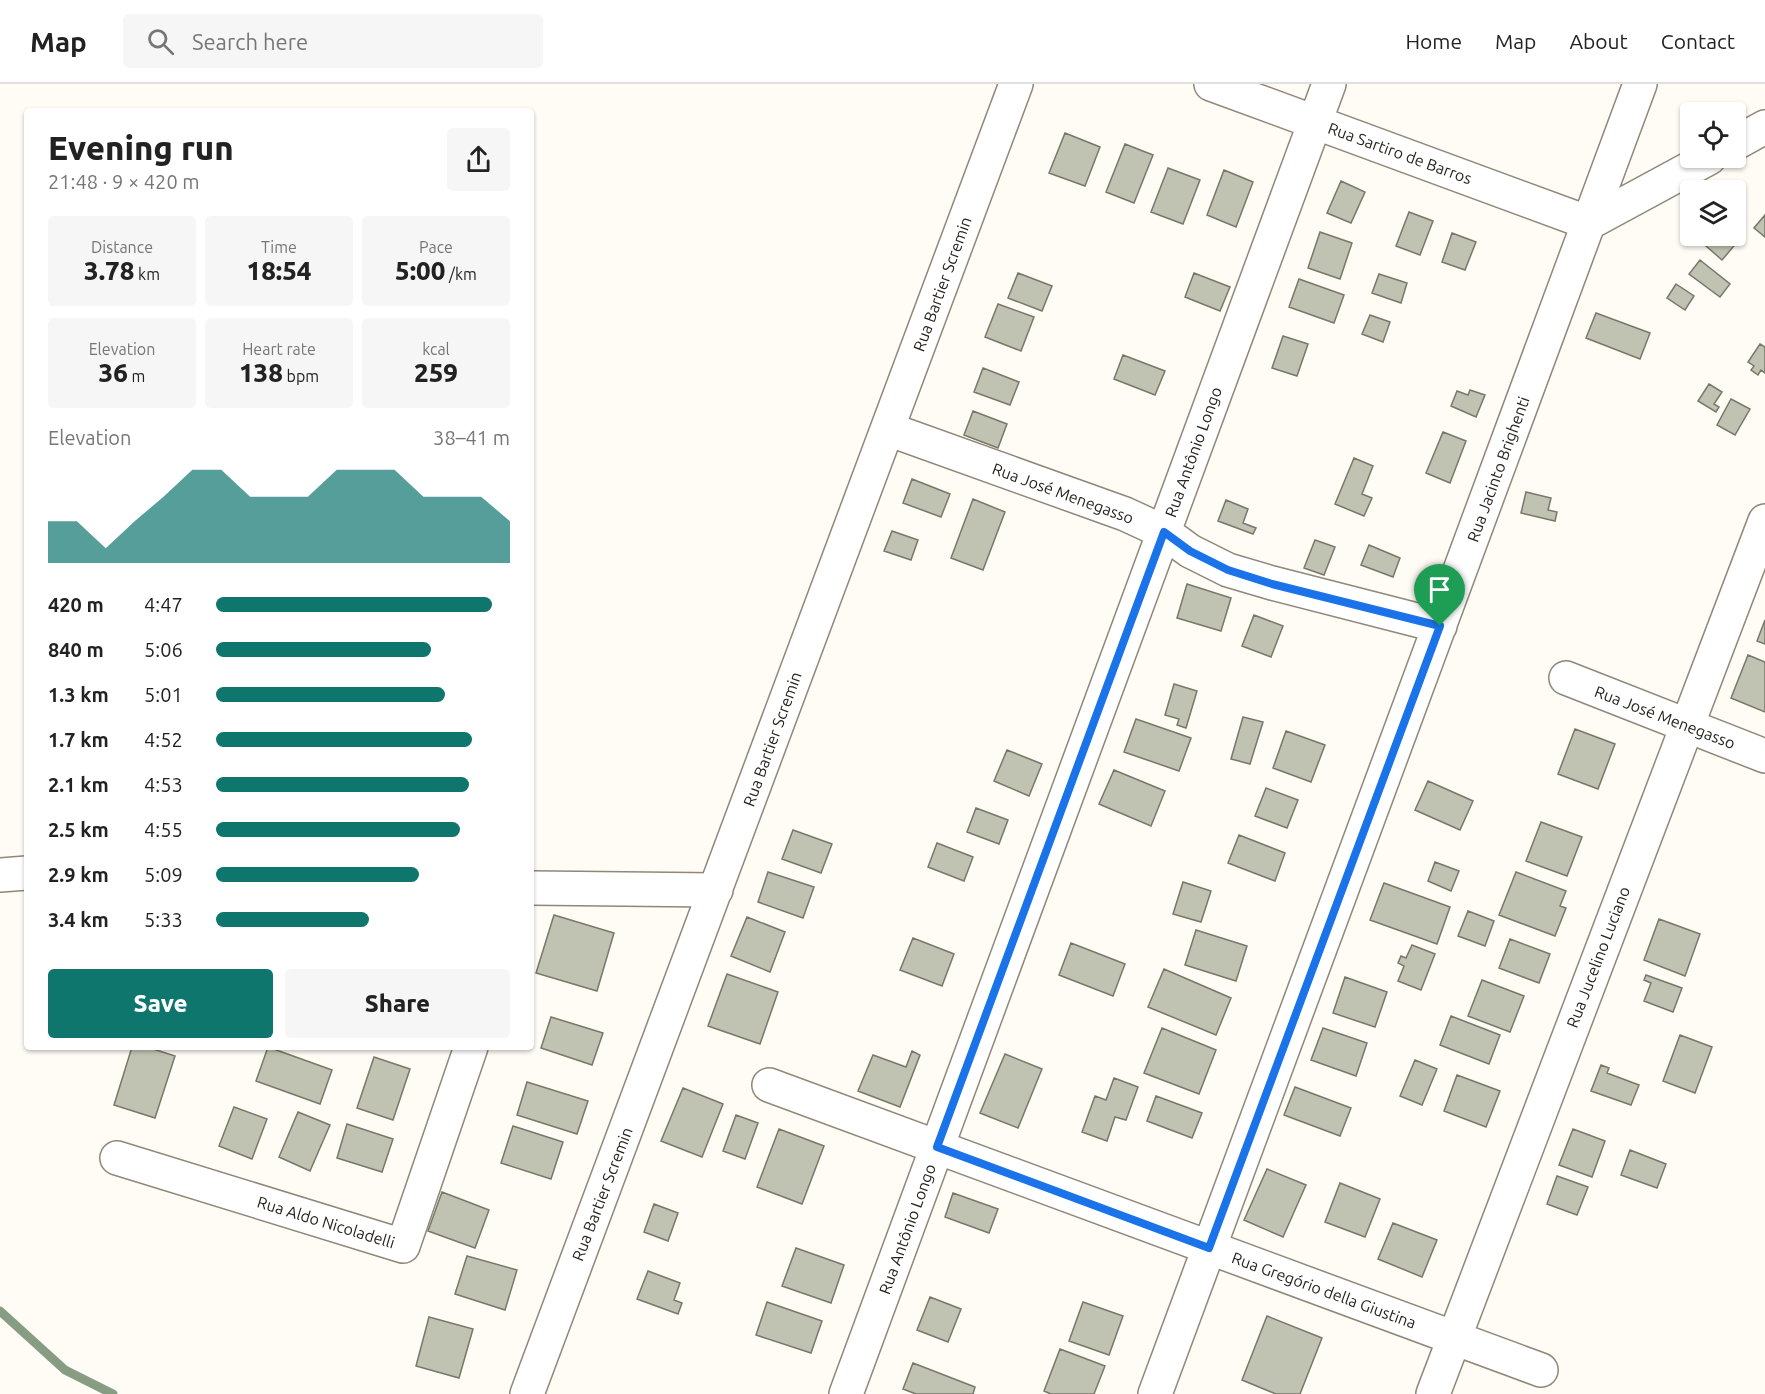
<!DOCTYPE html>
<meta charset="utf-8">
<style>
:root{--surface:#fff;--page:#f6f6f6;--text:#222;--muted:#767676;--line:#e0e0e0;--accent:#0f766e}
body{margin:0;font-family:Ubuntu,sans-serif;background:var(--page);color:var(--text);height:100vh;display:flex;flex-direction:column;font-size:22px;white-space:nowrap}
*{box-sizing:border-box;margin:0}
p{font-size:20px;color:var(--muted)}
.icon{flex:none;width:33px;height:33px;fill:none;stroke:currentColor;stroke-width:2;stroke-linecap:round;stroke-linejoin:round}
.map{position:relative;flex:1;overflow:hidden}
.sheet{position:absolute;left:24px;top:24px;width:510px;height:942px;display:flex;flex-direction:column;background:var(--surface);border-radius:6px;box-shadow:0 2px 4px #0004}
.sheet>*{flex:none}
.controls{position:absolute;left:1680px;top:18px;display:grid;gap:12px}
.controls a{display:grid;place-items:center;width:66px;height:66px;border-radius:6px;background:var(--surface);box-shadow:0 2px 4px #0004;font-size:30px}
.pin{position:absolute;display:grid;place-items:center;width:51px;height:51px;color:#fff;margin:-62px -26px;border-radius:50% 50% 50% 0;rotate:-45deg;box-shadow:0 0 6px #0007}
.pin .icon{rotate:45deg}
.round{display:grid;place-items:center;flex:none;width:63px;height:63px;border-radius:6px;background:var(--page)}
.headline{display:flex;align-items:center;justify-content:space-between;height:102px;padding:0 24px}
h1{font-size:33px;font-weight:800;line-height:45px}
.stats{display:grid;grid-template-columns:repeat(3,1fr);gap:9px;height:102px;padding:6px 24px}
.stats div{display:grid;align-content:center;border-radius:6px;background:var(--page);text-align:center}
.stats b{font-size:26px;font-weight:800}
.stats small{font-size:16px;font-weight:400}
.stats p{font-size:16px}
.chart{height:168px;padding:12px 24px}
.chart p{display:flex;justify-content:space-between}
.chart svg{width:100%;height:108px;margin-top:6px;fill:var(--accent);opacity:.7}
.primary-button{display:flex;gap:12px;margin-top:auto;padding:12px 24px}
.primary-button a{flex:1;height:69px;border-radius:6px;background:var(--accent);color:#fff;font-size:24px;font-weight:800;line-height:69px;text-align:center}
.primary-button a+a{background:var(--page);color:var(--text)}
ul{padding:0 24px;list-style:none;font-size:20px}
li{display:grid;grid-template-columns:96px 72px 1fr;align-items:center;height:45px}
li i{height:15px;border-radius:8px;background:var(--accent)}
header{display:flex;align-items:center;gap:36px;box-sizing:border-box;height:84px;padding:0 30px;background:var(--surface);border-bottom:2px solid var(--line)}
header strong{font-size:28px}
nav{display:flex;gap:33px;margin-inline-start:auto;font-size:21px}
.search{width:420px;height:54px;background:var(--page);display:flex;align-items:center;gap:15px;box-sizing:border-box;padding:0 21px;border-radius:6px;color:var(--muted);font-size:22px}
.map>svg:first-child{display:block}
</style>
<header>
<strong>Map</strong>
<div class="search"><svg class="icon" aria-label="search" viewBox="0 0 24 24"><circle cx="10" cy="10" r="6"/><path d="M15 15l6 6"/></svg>Search here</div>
<nav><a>Home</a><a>Map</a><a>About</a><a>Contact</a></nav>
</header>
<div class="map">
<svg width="1765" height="1310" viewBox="0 0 1765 1310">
<rect width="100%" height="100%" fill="#fffbf5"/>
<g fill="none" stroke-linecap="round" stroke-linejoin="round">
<path stroke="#869d83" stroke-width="9" d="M 0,1227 L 65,1286 L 113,1310"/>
</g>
<path fill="#c1c3b2" stroke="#777869" stroke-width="1.5" d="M 1065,49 L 1100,63 L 1085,102 L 1049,89 Z
M 1125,60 L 1153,71 L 1134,119 L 1106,108 Z
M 1168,84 L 1200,96 L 1183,140 L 1151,128 Z
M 1224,86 L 1253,98 L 1236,143 L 1207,131 Z
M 1341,97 L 1365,108 L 1351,139 L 1327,129 Z
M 1409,128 L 1433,137 L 1420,171 L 1396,162 Z
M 1765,131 L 1765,153 L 1754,144 Z
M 1320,148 L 1352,159 L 1340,195 L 1308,184 Z
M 1452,149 L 1476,158 L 1465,186 L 1442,178 Z
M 1701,152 L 1733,152 L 1739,156 L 1722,176 L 1698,155 Z
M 1700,176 L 1730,200 L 1720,213 L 1689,190 Z
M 1018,189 L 1052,202 L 1042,227 L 1008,214 Z
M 1194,189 L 1230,203 L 1220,227 L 1185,213 Z
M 1379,190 L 1407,199 L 1401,219 L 1372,209 Z
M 1299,195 L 1344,211 L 1334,239 L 1289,223 Z
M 1676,200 L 1694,212 L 1685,226 L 1667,214 Z
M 998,220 L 1034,233 L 1021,267 L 985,253 Z
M 1596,229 L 1650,249 L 1640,275 L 1586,254 Z
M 1370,231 L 1390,238 L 1383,258 L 1362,250 Z
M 1283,252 L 1308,260 L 1297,292 L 1272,284 Z
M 1760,260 L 1765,263 L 1765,289 L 1761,286 L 1758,291 L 1751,286 L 1754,282 L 1748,278 Z
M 1123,271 L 1165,287 L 1155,311 L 1114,295 Z
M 983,284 L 1019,298 L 1010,321 L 974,308 Z
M 1709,300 L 1722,308 L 1714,320 L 1719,323 L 1716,328 L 1698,317 Z
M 1470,306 L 1485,311 L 1476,333 L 1451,322 L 1457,307 L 1468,311 Z
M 1731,315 L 1750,325 L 1735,351 L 1717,341 Z
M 973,327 L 1007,340 L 998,364 L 964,351 Z
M 1443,348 L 1466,357 L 1450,399 L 1426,389 Z
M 1354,374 L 1373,382 L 1362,410 L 1372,414 L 1364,432 L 1335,420 Z
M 912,395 L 950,410 L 941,433 L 903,419 Z
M 1526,408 L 1551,414 L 1548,426 L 1557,428 L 1555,437 L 1521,429 Z
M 973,415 L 1005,428 L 983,486 L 951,474 Z
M 1226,416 L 1248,425 L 1243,439 L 1256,444 L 1253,450 L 1218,437 Z
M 892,447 L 918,456 L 911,476 L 884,467 Z
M 1315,456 L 1335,463 L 1324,491 L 1304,484 Z
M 1369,461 L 1400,474 L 1393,493 L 1361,481 Z
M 1187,500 L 1231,514 L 1221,547 L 1177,534 Z
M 1254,531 L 1283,542 L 1271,573 L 1242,562 Z
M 1765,536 L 1765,560 L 1757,557 Z
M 1748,571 L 1765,578 L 1765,628 L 1731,614 Z
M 1174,600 L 1197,607 L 1186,644 L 1177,641 L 1179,635 L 1165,631 Z
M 1243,633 L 1263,638 L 1250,680 L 1231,675 Z
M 1136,635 L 1191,654 L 1179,687 L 1124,668 Z
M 1575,645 L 1615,660 L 1598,705 L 1558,690 Z
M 1286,647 L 1325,661 L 1311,698 L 1273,684 Z
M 1007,666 L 1042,680 L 1029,712 L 994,697 Z
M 1114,686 L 1165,707 L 1151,742 L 1099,720 Z
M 1428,697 L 1473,717 L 1460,746 L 1415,726 Z
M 1266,704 L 1298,716 L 1287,744 L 1255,732 Z
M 976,724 L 1008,736 L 999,760 L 967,748 Z
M 1541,738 L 1582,753 L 1567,792 L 1526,777 Z
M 793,746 L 832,760 L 821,789 L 782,775 Z
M 1239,751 L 1285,769 L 1275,797 L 1228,779 Z
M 937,759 L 973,773 L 964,797 L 928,783 Z
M 1435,778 L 1459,787 L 1451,807 L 1428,797 Z
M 768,788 L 814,803 L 803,834 L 758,818 Z
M 1516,788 L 1566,807 L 1560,822 L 1566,824 L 1555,852 L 1499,831 Z
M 1183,798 L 1211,807 L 1201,838 L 1173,830 Z
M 1384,799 L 1450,823 L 1437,860 L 1370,836 Z
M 1468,827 L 1494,837 L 1485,862 L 1458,852 Z
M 554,831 L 614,849 L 597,907 L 536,889 Z
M 747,833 L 785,848 L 770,888 L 731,872 Z
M 1659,835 L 1700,850 L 1685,892 L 1644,876 Z
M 1196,846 L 1247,862 L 1236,897 L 1185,881 Z
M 913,854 L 954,870 L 942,902 L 900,886 Z
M 1510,855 L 1550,870 L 1539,899 L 1499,884 Z
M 1071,859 L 1125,880 L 1113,912 L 1059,891 Z
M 1412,861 L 1435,870 L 1421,906 L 1398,897 L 1404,882 L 1398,879 L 1401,872 L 1406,874 Z
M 1164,885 L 1231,914 L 1216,951 L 1148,923 Z
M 727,890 L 778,908 L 760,960 L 708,942 Z
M 1646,891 L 1682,904 L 1673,928 L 1644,917 L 1651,899 L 1644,896 Z
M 1345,893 L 1387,908 L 1375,943 L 1333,929 Z
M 1482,896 L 1524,912 L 1510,948 L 1468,932 Z
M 1451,932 L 1500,951 L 1489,980 L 1440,961 Z
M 551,933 L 603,949 L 592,981 L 541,964 Z
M 1162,944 L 1216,966 L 1199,1010 L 1144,989 Z
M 1323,944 L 1367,959 L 1356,992 L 1311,976 Z
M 1680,951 L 1712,963 L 1695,1009 L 1663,997 Z
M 132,963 L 147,963 L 175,972 L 155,1034 L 114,1021 Z
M 268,963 L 332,986 L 320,1020 L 256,997 Z
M 912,967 L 920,971 L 900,1023 L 858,1007 L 873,971 L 906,983 Z
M 1005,970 L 1042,985 L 1018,1044 L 980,1029 Z
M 374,973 L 410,985 L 393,1036 L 357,1024 Z
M 1415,976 L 1437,985 L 1422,1021 L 1400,1012 Z
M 1601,981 L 1609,984 L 1607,989 L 1639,1001 L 1631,1021 L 1591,1007 Z
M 1457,991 L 1500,1007 L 1486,1043 L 1444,1027 Z
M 1114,994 L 1138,1003 L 1126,1036 L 1115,1033 L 1107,1057 L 1082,1048 L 1095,1012 L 1106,1016 Z
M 527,998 L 588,1017 L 577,1050 L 517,1031 Z
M 1295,1003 L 1351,1024 L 1340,1052 L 1284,1031 Z
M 683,1004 L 723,1020 L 702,1073 L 661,1057 Z
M 1156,1012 L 1202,1029 L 1192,1054 L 1147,1037 Z
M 234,1023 L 267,1035 L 252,1075 L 219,1062 Z
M 298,1028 L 330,1041 L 310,1087 L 279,1073 Z
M 736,1031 L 758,1039 L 745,1075 L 723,1067 Z
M 347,1040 L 393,1055 L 382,1088 L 337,1074 Z
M 513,1042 L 563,1058 L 551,1095 L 501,1079 Z
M 779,1045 L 824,1062 L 802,1120 L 757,1103 Z
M 1573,1045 L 1605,1057 L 1592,1093 L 1559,1081 Z
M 1630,1066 L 1666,1080 L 1657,1104 L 1621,1091 Z
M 1267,1085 L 1306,1101 L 1283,1153 L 1244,1136 Z
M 1557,1092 L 1588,1103 L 1577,1131 L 1547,1120 Z
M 1340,1099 L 1380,1115 L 1365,1153 L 1325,1138 Z
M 442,1108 L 489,1126 L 475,1164 L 428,1147 Z
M 953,1109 L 998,1125 L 989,1149 L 945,1133 Z
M 654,1120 L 678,1129 L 668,1157 L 644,1148 Z
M 1393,1139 L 1437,1156 L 1422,1193 L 1378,1175 Z
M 796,1164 L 844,1181 L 831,1219 L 782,1202 Z
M 467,1172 L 517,1186 L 505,1226 L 455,1210 Z
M 648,1187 L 680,1199 L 674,1216 L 682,1219 L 678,1230 L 637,1215 Z
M 930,1213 L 961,1225 L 948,1258 L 917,1246 Z
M 767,1218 L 822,1237 L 811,1269 L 756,1251 Z
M 1083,1218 L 1123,1232 L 1109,1271 L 1069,1257 Z
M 1267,1232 L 1322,1254 L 1300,1310 L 1276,1310 L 1242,1296 Z
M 429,1233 L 473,1245 L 459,1294 L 416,1282 Z
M 1060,1265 L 1105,1282 L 1094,1310 L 1051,1310 L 1044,1307 Z
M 913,1279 L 975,1303 L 973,1310 L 916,1310 L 903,1305 Z"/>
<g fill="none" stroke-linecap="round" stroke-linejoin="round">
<defs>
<path id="minor" d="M 1211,0 L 1589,139 L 1709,74
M 1736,59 L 1765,43
M 888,345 L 1125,430 L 1164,448 L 1190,467 L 1228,486 L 1272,499 L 1440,542
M 1566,594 L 1765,672
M 0,791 L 27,789
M 531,804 L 716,806
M 769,1001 L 1541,1286
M 117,1074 L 403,1162 L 471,963
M 527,1310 L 1016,0
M 846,1310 L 1329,0
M 1155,1310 L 1640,0
M 1433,1310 L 1765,437"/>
</defs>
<use href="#minor" stroke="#908779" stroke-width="36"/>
<use href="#minor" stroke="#fff" stroke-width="33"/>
</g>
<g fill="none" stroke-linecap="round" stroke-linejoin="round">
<defs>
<path id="route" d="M 1164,448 L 1190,467 L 1228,486 L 1272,500 L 1440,542 L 1209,1164 L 937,1063 Z"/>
</defs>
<use href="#route" stroke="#fff" stroke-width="12"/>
<use href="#route" stroke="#1a73e8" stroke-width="8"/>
</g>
<g text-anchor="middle" stroke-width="5" stroke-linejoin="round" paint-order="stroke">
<g font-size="16" fill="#27241e" stroke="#fff">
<text transform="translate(1400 69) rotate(20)" y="6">Rua Sartiro de Barros</text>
<text transform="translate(942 200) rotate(-70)" y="6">Rua Bartier Scremin</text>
<text transform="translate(1193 368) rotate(-70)" y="6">Rua Antônio Longo</text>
<text transform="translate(1498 385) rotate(-70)" y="6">Rua Jacinto Brighenti</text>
<text transform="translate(1063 409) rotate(20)" y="6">Rua José Menegasso</text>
<text transform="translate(1665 633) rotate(21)" y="6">Rua José Menegasso</text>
<text transform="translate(772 655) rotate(-70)" y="6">Rua Bartier Scremin</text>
<text transform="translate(1598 873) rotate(-69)" y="6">Rua Jucelino Luciano</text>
<text transform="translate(602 1110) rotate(-69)" y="6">Rua Bartier Scremin</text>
<text transform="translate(326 1138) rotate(17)" y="6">Rua Aldo Nicoladelli</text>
<text transform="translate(907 1145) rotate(-70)" y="6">Rua Antônio Longo</text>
<text transform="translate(1324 1206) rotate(20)" y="6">Rua Gregório della Giustina</text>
</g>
</g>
</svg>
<div class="controls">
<a><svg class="icon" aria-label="locate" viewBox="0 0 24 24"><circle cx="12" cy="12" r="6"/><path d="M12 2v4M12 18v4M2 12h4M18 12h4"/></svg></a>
<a><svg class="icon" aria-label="layers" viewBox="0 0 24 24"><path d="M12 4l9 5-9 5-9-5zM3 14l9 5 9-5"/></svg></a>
</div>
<div class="pin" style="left:1440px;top:542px;background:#1e9e55"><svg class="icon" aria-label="arrive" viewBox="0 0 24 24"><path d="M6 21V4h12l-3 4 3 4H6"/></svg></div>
<section class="sheet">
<div class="headline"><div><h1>Evening run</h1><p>21:48 · 9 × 420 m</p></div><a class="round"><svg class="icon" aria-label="share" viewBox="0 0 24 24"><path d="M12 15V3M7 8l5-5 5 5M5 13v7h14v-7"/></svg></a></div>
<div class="stats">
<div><p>Distance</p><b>3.78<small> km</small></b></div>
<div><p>Time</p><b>18:54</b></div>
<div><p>Pace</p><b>5:00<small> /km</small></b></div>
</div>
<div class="stats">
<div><p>Elevation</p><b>36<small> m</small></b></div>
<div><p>Heart rate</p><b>138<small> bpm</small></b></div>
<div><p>kcal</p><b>259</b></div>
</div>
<div class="chart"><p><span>Elevation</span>38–41 m</p>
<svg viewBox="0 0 160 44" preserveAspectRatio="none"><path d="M0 44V27L10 27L20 38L30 27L40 17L50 6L60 6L70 17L80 17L90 17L100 6L110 6L120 6L130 17L140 17L150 17L160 27V44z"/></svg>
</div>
<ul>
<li><b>420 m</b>4:47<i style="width:94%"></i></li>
<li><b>840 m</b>5:06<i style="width:73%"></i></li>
<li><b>1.3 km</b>5:01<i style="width:78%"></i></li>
<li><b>1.7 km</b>4:52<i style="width:87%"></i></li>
<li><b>2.1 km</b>4:53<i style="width:86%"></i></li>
<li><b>2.5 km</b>4:55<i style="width:83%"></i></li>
<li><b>2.9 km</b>5:09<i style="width:69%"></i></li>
<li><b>3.4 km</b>5:33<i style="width:52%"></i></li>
</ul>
<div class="primary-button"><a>Save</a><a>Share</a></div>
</section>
</div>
